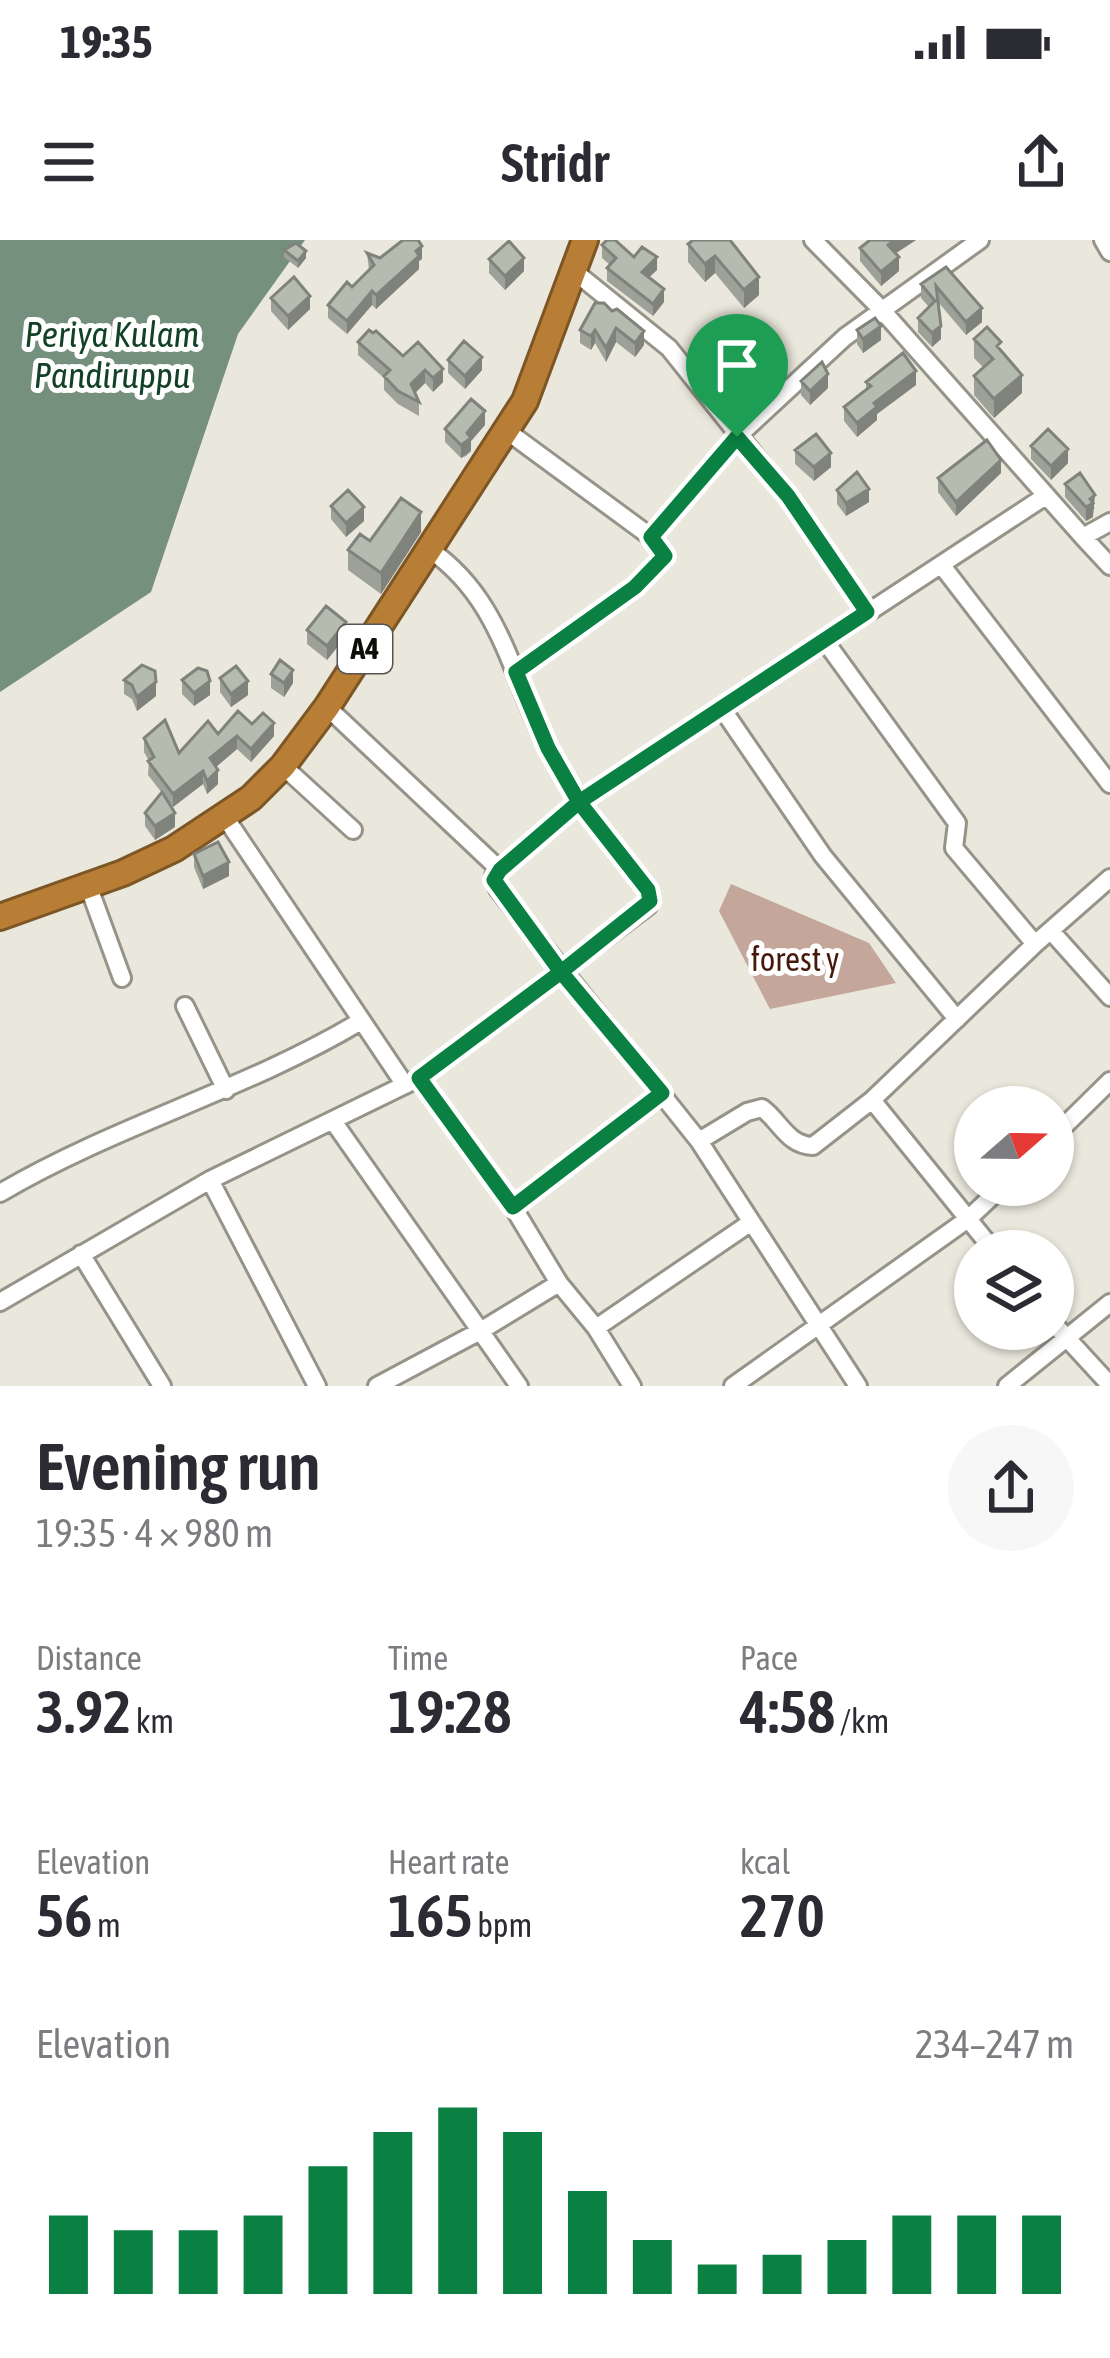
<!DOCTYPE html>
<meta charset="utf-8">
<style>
:root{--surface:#fff;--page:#f7f7f7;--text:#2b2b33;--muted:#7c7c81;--accent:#0b8043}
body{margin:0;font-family:"Asap Condensed",sans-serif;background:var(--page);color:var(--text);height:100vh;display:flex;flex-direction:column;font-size:45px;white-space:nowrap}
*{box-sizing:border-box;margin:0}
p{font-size:39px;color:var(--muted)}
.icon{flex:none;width:66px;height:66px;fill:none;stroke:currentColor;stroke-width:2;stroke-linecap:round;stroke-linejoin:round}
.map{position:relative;height:1146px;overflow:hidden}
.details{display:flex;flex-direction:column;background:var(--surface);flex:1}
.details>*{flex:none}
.needle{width:78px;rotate:70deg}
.buttons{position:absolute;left:954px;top:846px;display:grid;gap:24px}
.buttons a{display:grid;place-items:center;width:120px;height:120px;border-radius:50%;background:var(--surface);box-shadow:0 3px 9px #0004;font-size:60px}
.pin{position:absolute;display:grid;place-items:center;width:102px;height:102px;color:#fff;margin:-123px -51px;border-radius:50% 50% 50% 0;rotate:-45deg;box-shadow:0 0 12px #0007}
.pin .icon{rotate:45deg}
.round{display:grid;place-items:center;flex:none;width:126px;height:126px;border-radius:63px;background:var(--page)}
.overview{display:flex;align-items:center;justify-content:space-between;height:204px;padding:0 36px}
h1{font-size:66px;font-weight:600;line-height:90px}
.metrics{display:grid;grid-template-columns:repeat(3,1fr);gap:18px;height:204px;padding:12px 36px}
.metrics div{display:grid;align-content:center}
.metrics b{font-size:60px;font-weight:600}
.metrics small{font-size:33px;font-weight:400}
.metrics p{font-size:33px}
.chart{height:336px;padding:24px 36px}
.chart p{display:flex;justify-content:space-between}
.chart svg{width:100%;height:216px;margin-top:12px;stroke:var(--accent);stroke-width:6}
.status{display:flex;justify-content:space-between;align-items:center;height:84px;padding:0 60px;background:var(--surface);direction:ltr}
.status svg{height:33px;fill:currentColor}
header{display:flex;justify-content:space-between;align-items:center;height:156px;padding:0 36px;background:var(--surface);font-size:54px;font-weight:600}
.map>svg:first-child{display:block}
</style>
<div class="status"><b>19:35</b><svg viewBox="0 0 49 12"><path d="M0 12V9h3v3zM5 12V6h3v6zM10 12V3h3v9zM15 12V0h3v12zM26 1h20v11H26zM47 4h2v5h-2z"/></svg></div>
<header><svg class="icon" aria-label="menu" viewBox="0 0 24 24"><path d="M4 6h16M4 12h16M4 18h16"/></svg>Stridr<svg class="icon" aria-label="share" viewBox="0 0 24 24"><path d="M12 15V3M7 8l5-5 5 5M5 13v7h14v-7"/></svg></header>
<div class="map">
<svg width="1110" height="1146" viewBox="0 0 1110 1146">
<rect width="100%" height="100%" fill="#eae7dc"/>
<path fill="#c5a69b" d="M 731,644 L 869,703 L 896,743 L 770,769 L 719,671 Z"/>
<path fill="#76907e" d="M 0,0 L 305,0 L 238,94 L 151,352 L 0,452 Z"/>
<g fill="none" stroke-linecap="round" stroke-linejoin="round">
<defs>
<path id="minor" d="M 813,0 L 880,68 L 1083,297
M 1103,0 L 1110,12
M 575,32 L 669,108 L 788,257 L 867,372
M 507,191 L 651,297 L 665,316 L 635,348 L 516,432
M 1110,282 L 1083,297 L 1110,326
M 651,297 L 737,197 L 845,97 L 980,0
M 943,327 L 1110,544
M 825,401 L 957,583 L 954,608 L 1035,704
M 327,467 L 500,630
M 723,470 L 823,616 L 957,779
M 283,526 L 353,590
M 225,577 L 405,845
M 88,645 L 122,738
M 1051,691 L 1110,757
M 185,766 L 226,850
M 419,838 L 513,967 L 559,1043 L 596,1088 L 632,1146
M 872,860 L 994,1011
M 333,881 L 519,1146
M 1053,897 L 1110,841
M 699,901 L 747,872 L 762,868 C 780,881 787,905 813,906 L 872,860 L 1035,704 L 1110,638
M 210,940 L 317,1146
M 0,953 C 115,885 246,850 361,781
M 513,967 L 662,853
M 81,1014 L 162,1146
M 0,1062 L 210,940 L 419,838 L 648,666 L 648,650 C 613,606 578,563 551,513 C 510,439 504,361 429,309
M 1053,1083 L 1110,1145
M 596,1088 L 750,983
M 377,1146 L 482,1090 L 559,1043
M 733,1146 L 968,979 L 1004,945
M 858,1146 L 699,901 L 498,649 L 494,636 L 579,562 L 1044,257
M 1007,1146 L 1110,1063"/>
<path id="highway" d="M 0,677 L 123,633 L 174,609 L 251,558 L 283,526 L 327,467 L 525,161 L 585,0"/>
</defs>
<use href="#minor" stroke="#969489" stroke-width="22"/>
<use href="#highway" stroke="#7d5626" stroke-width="30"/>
<use href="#minor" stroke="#fff" stroke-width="16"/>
<use href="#highway" stroke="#b97e36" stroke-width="24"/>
</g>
<path fill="#9da197" d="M 730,0 L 759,55 L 744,68 L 715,33 L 705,42 L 688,22 L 688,4 Z
M 916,0 L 895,14 L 899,31 L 881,46 L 860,21 L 860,8 Z
M 602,5 L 634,17 L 657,30 L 649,37 L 664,62 L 653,76 L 607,41 L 607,28 L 610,25 L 602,18 Z
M 284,10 L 306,18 L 298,28 L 284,17 Z
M 367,13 L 380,18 L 422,19 L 419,21 L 419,29 L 376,69 L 372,65 L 347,94 L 328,78 L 328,65 L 352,47 L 369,30 Z
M 489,19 L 524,31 L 505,50 L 489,33 Z
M 946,27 L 982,82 L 966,95 L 938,62 L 941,99 L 932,107 L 918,92 L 918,78 L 929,67 L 921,58 L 921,44 Z
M 271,58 L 310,69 L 288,90 L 271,71 Z
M 595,63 L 644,105 L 635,117 L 616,102 L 606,122 L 595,103 L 591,110 L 580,103 L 580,90 Z
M 857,90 L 881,100 L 863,113 L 857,104 Z
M 974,99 L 1001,110 L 1022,153 L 994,178 L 974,155 L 974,136 L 984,128 L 974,118 Z
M 358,102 L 403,116 L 443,142 L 433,152 L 425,143 L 415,153 L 419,162 L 419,176 L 398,164 L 384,150 L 384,138 L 358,115 Z
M 448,120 L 482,130 L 465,149 L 448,133 Z
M 801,141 L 828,148 L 810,165 L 801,155 Z
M 866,142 L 916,145 L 877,174 L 877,180 L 857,197 L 844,181 L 844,167 L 866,150 Z
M 485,185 L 471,201 L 471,211 L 466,216 L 461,218 L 445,202 L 445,189 Z
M 1031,206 L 1068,223 L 1051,240 L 1031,219 Z
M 795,210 L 831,227 L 814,241 L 795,224 Z
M 1001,233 L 956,276 L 938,252 L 938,238 Z
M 1065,244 L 1095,268 L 1093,270 L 1093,277 L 1086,281 L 1065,257 Z
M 837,250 L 869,262 L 846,276 L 837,264 Z
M 331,266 L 364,281 L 346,297 L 331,279 Z
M 421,292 L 381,354 L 348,330 L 348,310 L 370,301 Z
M 307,390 L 346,396 L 327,420 L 307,404 Z
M 271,434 L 293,443 L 284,457 L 271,448 Z
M 220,438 L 248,455 L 231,467 L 220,452 Z
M 124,440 L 156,456 L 137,471 L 132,459 L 124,454 Z
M 182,440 L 210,455 L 194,466 L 182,454 Z
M 252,484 L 274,496 L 251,522 L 237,509 L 216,527 L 218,544 L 207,554 L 203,544 L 173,567 L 167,560 L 175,587 L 155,600 L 145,586 L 145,573 L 162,553 L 148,535 L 149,521 L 144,512 L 144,498 L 179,513 L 218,494 Z
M 194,614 L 229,636 L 203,649 L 194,627 Z"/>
<path fill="#7f837b" d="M 895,0 L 916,0 L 888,18 L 888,5 Z
M 422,6 L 422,19 L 419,21 L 419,29 L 376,69 L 376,55 Z
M 306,11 L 306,18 L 298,28 L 298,21 Z
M 715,16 L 715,33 L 705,42 L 705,24 Z
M 657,17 L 657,30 L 642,44 L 642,32 Z
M 899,17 L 899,31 L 881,46 L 881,32 Z
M 524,18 L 524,31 L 505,50 L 505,36 Z
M 759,37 L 759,55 L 744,68 L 744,50 Z
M 664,49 L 664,62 L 653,76 L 653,64 Z
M 372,51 L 372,65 L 347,94 L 347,81 Z
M 310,56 L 310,69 L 288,90 L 288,76 Z
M 982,68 L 982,82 L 966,95 L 966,82 Z
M 881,86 L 881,100 L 863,113 L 863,99 Z
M 941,86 L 941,99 L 932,107 L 932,93 Z
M 616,88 L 616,102 L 606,122 L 606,108 Z
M 595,90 L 595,103 L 591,110 L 591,96 Z
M 644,91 L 644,105 L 635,117 L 635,103 Z
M 482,117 L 482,130 L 465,149 L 465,136 Z
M 443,129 L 443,142 L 433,152 L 433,138 Z
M 425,130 L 425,143 L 411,157 L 411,144 Z
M 916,131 L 916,145 L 877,174 L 877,180 L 857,197 L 857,183 L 874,163 Z
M 828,134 L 828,148 L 810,165 L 810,151 Z
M 1022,135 L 1022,153 L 994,178 L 994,159 Z
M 485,171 L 485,185 L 471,201 L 471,211 L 461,218 L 461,205 L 467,193 Z
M 1068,209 L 1068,223 L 1051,240 L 1051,226 Z
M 831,213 L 831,227 L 814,241 L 814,227 Z
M 1001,220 L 1001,233 L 956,276 L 956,262 Z
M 869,249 L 869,262 L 846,276 L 846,263 Z
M 1095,255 L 1093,277 L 1086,281 L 1086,267 L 1090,259 Z
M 364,267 L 364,281 L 346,297 L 346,283 Z
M 421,272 L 421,292 L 381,354 L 381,333 Z
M 346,382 L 346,396 L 327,420 L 327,406 Z
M 293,430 L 293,443 L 284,457 L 284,443 Z
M 210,441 L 210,455 L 194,466 L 194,453 Z
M 248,441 L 248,455 L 231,467 L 231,454 Z
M 156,442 L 156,456 L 137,471 L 137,457 Z
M 274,483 L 274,496 L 251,522 L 251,509 Z
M 237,496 L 237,509 L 210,532 L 210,518 Z
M 218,530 L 218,544 L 207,554 L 207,541 Z
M 203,531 L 203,544 L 173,567 L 173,554 Z
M 175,573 L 175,587 L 155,600 L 155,586 Z
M 229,622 L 229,636 L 203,649 L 203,636 Z"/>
<path fill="#b6bbb0" stroke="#7f837b" stroke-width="3" d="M 403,0 L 418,0 L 422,6 L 416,11 L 419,16 L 376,55 L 372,51 L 347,81 L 328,65 L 347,42 L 352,47 L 374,25 L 367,13 L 380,18 Z
M 607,0 L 615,0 L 634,17 L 642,7 L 657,17 L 642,32 L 664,49 L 653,64 L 607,28 L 616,18 L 602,5 Z
M 693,0 L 730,0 L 759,37 L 744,50 L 715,16 L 705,24 L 688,4 Z
M 870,0 L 895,0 L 888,5 L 899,17 L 881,32 L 860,8 Z
M 509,1 L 524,18 L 505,36 L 489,19 Z
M 296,3 L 306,11 L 298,21 L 284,10 Z
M 946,27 L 982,68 L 966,82 L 936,46 L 941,86 L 932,93 L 918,78 L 935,61 L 921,44 Z
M 294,37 L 310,56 L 288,76 L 271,58 Z
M 595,63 L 604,63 L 612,71 L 617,69 L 644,91 L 635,103 L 616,88 L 606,108 L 595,90 L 591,96 L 580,90 Z
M 875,78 L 881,86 L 863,99 L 857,90 Z
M 987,87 L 1001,102 L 997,106 L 1022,135 L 994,159 L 974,136 L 993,119 L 974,99 Z
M 369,90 L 373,93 L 376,91 L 403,116 L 418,102 L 443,129 L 433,138 L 425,130 L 411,144 L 419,162 L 398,151 L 384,136 L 390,130 L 358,102 Z
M 464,101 L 482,117 L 465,136 L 448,120 Z
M 903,113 L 916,131 L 874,163 L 877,167 L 857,183 L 844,167 L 871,146 L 866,142 Z
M 822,122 L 828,134 L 810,151 L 801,141 Z
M 471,159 L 485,171 L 467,193 L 471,198 L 461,205 L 445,189 Z
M 1048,189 L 1068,209 L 1051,226 L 1031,206 Z
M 816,194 L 831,213 L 814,227 L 795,210 Z
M 987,200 L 1001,220 L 956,262 L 938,238 Z
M 857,232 L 869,249 L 846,263 L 837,250 Z
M 1080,233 L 1095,255 L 1090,259 L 1093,263 L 1086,267 L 1065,244 Z
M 348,250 L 364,267 L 346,283 L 331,266 Z
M 401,258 L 421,272 L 381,333 L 348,310 L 360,294 L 370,301 Z
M 326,366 L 346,382 L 327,406 L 307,390 Z
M 280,420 L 293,430 L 284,443 L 271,434 Z
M 142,425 L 155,431 L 156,442 L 137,457 L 132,445 L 124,440 Z
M 236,426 L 248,441 L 231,454 L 220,438 Z
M 198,428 L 207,431 L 210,441 L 194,453 L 182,440 Z
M 238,471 L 252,484 L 263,473 L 274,483 L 251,509 L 237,496 L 210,518 L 218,530 L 207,541 L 203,531 L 173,554 L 148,521 L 154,517 L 144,498 L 165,480 L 179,513 L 208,481 L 218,494 Z
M 162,552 L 175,573 L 155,586 L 145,573 Z
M 218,602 L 229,622 L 203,636 L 194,614 Z"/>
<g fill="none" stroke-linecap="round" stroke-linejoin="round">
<defs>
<path id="route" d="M 737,197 L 651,297 L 665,316 L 635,347 L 516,432 L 548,508 L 579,562 L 500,630 L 494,640 L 561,732 L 419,838 L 513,967 L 662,853 L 561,732 L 650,661 L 648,650 L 579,562 L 867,372 L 788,256 L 737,197"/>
</defs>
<use href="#route" stroke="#fff" stroke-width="24"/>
<use href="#route" stroke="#0b8043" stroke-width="15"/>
</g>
<g text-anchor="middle" stroke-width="10" stroke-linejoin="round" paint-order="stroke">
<rect fill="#fff" stroke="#565553" stroke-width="3" x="338" y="385" width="54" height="48" rx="9"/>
<g font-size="30" font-weight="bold" fill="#0d0c09">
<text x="365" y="419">A4</text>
</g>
<g font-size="33" fill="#451a0b" stroke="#fff">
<text x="795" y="731">forest y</text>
</g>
<g font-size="36" font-style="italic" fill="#124126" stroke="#fff">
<text x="112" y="107">Periya Kulam<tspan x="112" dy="41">Pandiruppu</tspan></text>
</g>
</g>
</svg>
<div class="buttons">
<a><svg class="needle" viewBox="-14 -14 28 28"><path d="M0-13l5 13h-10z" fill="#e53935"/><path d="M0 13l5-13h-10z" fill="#7c7c81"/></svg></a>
<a><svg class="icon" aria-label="layers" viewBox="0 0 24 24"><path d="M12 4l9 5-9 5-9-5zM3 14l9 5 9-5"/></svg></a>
</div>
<div class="pin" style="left:737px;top:197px;background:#1e9e55"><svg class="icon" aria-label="arrive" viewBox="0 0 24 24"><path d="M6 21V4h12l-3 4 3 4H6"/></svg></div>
</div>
<section class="details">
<div class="overview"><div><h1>Evening run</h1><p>19:35 · 4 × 980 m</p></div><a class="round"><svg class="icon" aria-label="share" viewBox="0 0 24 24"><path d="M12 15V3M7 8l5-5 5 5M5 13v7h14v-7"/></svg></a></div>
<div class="metrics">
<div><p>Distance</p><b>3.92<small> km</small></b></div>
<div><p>Time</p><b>19:28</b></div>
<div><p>Pace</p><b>4:58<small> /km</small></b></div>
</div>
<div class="metrics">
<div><p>Elevation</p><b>56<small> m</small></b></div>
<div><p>Heart rate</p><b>165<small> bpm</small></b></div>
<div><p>kcal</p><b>270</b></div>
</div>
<div class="chart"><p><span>Elevation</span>234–247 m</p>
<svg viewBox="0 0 160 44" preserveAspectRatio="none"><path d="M5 44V28M15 44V31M25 44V31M35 44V28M45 44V18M55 44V11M65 44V6M75 44V11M85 44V23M95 44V33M105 44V38M115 44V36M125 44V33M135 44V28M145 44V28M155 44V28"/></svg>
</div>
</section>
